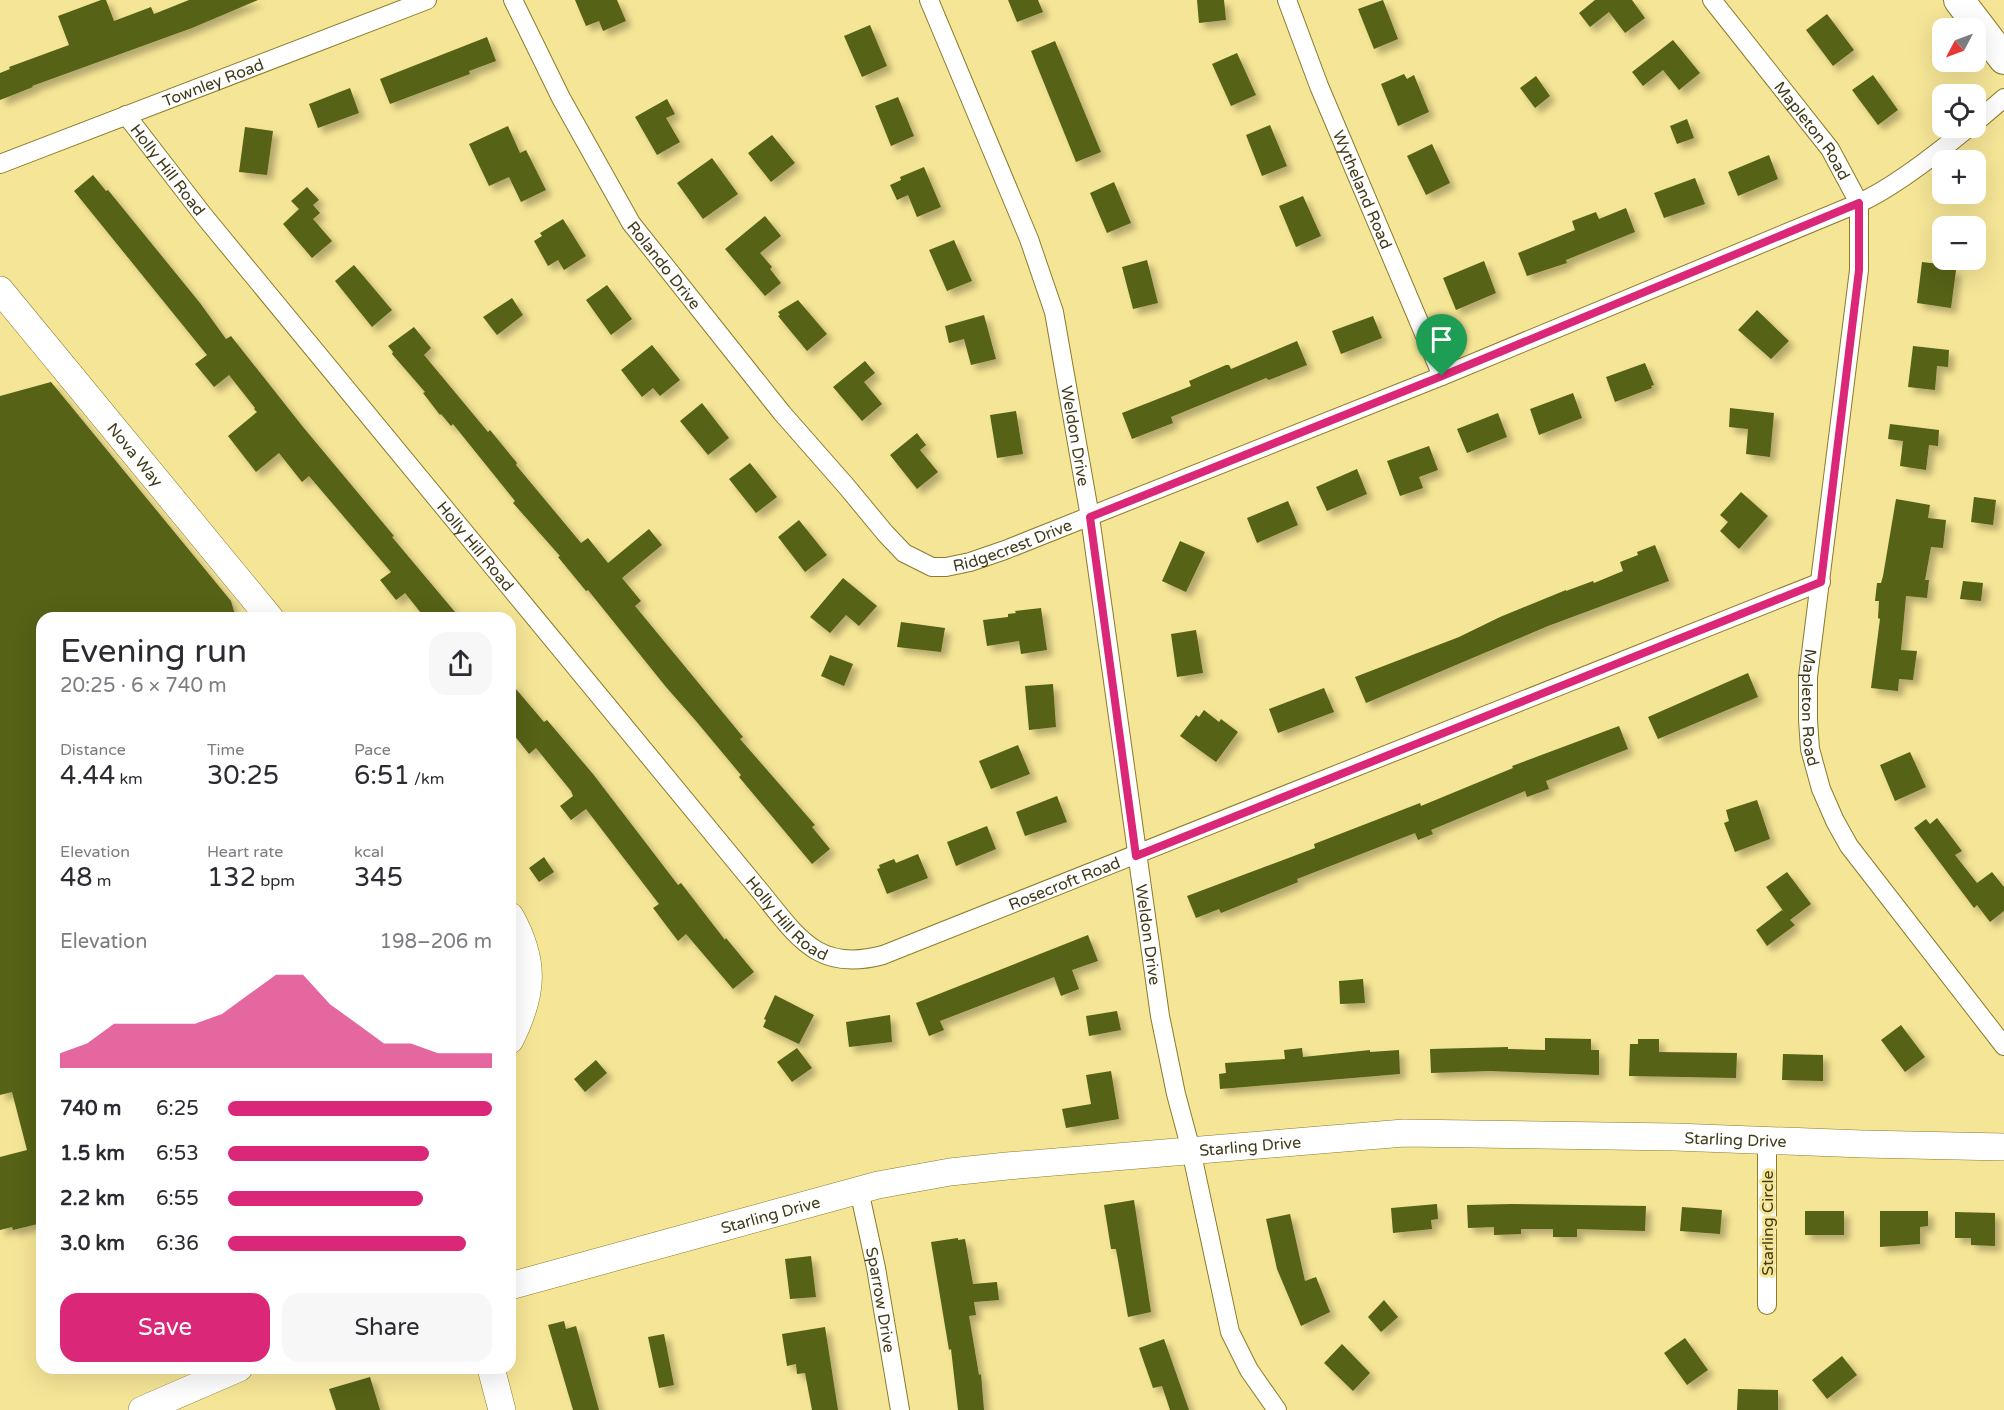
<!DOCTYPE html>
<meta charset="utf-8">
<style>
:root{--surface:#fff;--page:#f7f7f7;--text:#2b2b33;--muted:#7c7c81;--accent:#db2777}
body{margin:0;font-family:"Varela Round",sans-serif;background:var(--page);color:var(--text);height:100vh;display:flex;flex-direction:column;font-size:22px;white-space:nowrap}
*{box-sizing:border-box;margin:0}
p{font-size:20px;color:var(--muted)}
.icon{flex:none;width:33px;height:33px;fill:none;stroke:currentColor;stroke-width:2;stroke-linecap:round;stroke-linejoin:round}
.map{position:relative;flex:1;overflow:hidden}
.sheet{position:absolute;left:36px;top:612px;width:480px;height:762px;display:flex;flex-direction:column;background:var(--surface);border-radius:18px;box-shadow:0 6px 24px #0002}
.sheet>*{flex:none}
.needle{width:39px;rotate:229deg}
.fabs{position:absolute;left:1932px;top:18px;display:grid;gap:12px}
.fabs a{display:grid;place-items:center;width:54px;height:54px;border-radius:12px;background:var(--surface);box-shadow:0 6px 24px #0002;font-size:30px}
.pin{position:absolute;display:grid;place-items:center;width:51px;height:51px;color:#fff;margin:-62px -26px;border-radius:50% 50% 50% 0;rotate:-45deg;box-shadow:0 0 6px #0007}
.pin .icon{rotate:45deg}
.round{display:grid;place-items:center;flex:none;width:63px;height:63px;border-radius:18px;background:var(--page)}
.head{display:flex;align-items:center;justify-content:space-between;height:102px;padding:0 24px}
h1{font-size:33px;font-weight:600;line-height:45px}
.figures{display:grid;grid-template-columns:repeat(3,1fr);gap:9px;height:102px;padding:6px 24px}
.figures div{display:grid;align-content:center}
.figures b{font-size:26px;font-weight:600}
.figures small{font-size:16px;font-weight:400}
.figures p{font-size:16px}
.chart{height:168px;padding:12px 24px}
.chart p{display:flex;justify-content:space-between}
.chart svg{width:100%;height:108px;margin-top:6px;fill:var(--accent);opacity:.7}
.cta{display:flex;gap:12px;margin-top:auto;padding:12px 24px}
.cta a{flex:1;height:69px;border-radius:18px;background:var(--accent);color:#fff;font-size:24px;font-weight:600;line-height:69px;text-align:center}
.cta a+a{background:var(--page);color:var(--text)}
ul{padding:0 24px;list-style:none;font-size:20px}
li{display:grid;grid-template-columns:96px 72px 1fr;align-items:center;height:45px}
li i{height:15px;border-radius:8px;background:var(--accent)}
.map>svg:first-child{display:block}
</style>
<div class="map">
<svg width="2004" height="1410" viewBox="0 0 2004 1410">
<defs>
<filter id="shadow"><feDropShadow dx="5.5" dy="5.5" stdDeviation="3" flood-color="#0004"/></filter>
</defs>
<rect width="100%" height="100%" fill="#f5e596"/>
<path fill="#566213" filter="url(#shadow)" d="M 101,0 L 106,0 L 114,21 L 151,7 L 154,14 L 189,0 L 258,0 L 192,28 L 32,86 L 33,87 L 0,100 L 0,73 L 10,69 L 9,67 L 69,45 L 58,16 Z
M 575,0 L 617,0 L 626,21 L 603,31 L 599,21 L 586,26 Z
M 1008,0 L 1038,0 L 1043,12 L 1017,22 Z
M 1197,0 L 1224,0 L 1226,20 L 1199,23 Z
M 1383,0 L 1398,39 L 1374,49 L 1358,9 Z
M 1595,0 L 1632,0 L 1645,18 L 1625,33 L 1609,12 L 1590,27 L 1579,13 Z
M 1827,14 L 1854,50 L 1833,66 L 1806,30 Z
M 870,25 L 887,66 L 862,77 L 844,36 Z
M 487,37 L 496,61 L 469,71 L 470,74 L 390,104 L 380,79 Z
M 1673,40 L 1700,73 L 1679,90 L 1663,70 L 1643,86 L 1632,72 Z
M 1055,41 L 1101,152 L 1076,162 L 1031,51 Z
M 1237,53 L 1256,95 L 1231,106 L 1212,64 Z
M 1404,74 L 1407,79 L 1414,75 L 1429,112 L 1398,126 L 1381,84 Z
M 1873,75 L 1898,110 L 1878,125 L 1852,90 Z
M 1536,76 L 1550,96 L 1535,108 L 1520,88 Z
M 350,88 L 359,113 L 318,128 L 309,104 Z
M 898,97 L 914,136 L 891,146 L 875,106 Z
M 667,99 L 675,114 L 666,118 L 680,142 L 657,155 L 635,117 Z
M 1687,119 L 1694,138 L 1677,144 L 1670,126 Z
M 1270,125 L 1287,166 L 1262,176 L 1246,135 Z
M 508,126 L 520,153 L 526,150 L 546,190 L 521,202 L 509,177 L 489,186 L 469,144 Z
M 245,127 L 273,131 L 267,175 L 239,172 Z
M 772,135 L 795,163 L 771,182 L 748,153 Z
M 1432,144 L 1450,183 L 1426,195 L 1407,156 Z
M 1769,155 L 1778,179 L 1738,196 L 1728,172 Z
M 712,158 L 738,194 L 703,219 L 677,183 Z
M 924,167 L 941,207 L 917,217 L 908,195 L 897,200 L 890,185 L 901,180 L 900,177 Z
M 93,175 L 106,191 L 108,190 L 200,303 L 226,339 L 231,336 L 303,427 L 394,536 L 392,537 L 460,618 L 425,618 L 405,593 L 396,600 L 380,580 L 391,572 L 309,476 L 302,482 L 279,453 L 256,472 L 228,436 L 257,412 L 254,409 L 255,408 L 229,375 L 214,387 L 195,364 L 207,355 L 74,191 Z
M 1695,178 L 1705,204 L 1664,218 L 1654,193 Z
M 1114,182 L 1131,223 L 1107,233 L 1090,193 Z
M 307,187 L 319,200 L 313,205 L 320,213 L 313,219 L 332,241 L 312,258 L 283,224 L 299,209 L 291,201 Z
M 1303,196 L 1321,236 L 1296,247 L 1279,206 Z
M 1626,208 L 1635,232 L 1566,260 L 1567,263 L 1527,276 L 1518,253 L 1575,230 L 1572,221 L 1596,212 L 1599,219 Z
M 765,216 L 781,236 L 760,253 L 772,267 L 770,269 L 781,283 L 765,296 L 725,249 Z
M 563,219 L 586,256 L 564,270 L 558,260 L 548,266 L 534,241 L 542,236 L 540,233 Z
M 954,240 L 972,281 L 947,291 L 929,250 Z
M 1147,260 L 1158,303 L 1133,309 L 1122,267 Z
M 1484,261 L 1496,293 L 1456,310 L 1443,278 Z
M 1922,262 L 1948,265 L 1948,269 L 1956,270 L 1951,308 L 1917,303 Z
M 354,265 L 392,310 L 372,327 L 335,281 Z
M 607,285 L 632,319 L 611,335 L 586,300 Z
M 512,298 L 523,315 L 497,335 L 483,317 Z
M 798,300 L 827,334 L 807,351 L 778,316 L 780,315 L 778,312 Z
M 1757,310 L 1789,341 L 1771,359 L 1738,330 Z
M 984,315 L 996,359 L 971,365 L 964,339 L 949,343 L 945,326 Z
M 1373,316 L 1382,338 L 1341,354 L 1332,331 Z
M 414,327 L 431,348 L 424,355 L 488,432 L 490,430 L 517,463 L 516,465 L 581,543 L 588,538 L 608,563 L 649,529 L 662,545 L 622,578 L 641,601 L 635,606 L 743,737 L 740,739 L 815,825 L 812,827 L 830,849 L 812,864 L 739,777 L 741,775 L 696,721 L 666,687 L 588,590 L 586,591 L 558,557 L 560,556 L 513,503 L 515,501 L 453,424 L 451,426 L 441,414 L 440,415 L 423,393 L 425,392 L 392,354 L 393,352 L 388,346 Z
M 1297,341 L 1307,365 L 1269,380 L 1266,378 L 1171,417 L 1173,423 L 1132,439 L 1122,413 L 1191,386 L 1189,381 L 1226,365 L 1229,365 L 1231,369 Z
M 652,345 L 680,380 L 660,396 L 653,388 L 642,397 L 621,370 Z
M 1913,346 L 1949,350 L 1948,367 L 1937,366 L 1935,390 L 1908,387 Z
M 865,361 L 875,373 L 864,382 L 882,404 L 862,421 L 833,387 Z
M 1645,363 L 1654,385 L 1651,386 L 1652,388 L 1615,402 L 1606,377 Z
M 51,382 L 231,601 L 236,618 L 42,618 L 42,1223 L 13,1230 L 12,1227 L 0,1230 L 0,1157 L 27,1150 L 12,1092 L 0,1095 L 0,396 Z
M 1573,393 L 1582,418 L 1539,435 L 1530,409 Z
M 702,403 L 729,438 L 708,455 L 680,421 Z
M 1730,408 L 1774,413 L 1770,457 L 1746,454 L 1748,429 L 1729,427 Z
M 1016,411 L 1023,454 L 997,458 L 990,415 Z
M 1498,413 L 1507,437 L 1467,453 L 1457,429 Z
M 1890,424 L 1939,430 L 1938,446 L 1929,445 L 1926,470 L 1900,466 L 1903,441 L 1888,439 Z
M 917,433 L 926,445 L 920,450 L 938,472 L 917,489 L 890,455 Z
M 1429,446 L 1438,470 L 1419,477 L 1423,488 L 1400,496 L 1387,461 Z
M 750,463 L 777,497 L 756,513 L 729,479 Z
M 1357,469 L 1367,494 L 1327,511 L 1316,487 Z
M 1741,492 L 1768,516 L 1739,549 L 1720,531 L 1728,522 L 1720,515 Z
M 1974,497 L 1996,500 L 1993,525 L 1971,522 Z
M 1896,499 L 1930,505 L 1928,518 L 1946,520 L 1943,548 L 1931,547 L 1925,580 L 1929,580 L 1927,598 L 1906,596 L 1901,650 L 1917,651 L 1913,680 L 1899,679 L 1898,691 L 1871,688 L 1880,619 L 1878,618 L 1879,601 L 1875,601 L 1877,583 L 1881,583 L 1883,576 Z
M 1288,501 L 1298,525 L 1257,543 L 1247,518 Z
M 799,520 L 827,555 L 805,572 L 778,537 Z
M 1180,541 L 1205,552 L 1186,592 L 1162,581 Z
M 1655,545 L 1669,581 L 1548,626 L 1366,703 L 1355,677 L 1459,637 L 1500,617 L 1566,590 L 1566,591 L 1593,581 L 1594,583 L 1623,571 L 1620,562 L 1638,555 L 1637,552 Z
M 843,578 L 877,606 L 859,626 L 846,615 L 830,633 L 810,617 Z
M 1963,581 L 1983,583 L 1981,601 L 1960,599 Z
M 1041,608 L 1047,650 L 1021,654 L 1019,641 L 987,646 L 983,620 L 1008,617 L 1008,614 L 1016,613 L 1015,611 Z
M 901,622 L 945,628 L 941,652 L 897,647 Z
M 1196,630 L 1203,673 L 1177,677 L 1171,634 Z
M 830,655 L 853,664 L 844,686 L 821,676 Z
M 1748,673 L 1758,697 L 1658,739 L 1648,717 Z
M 510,682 L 544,722 L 547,720 L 593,774 L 678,885 L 681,883 L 725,940 L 726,938 L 754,972 L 733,989 L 686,934 L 678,941 L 653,908 L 659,904 L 586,809 L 571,820 L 560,806 L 573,796 L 571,791 L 536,748 L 529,754 L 510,730 Z
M 1053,684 L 1056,727 L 1029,730 L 1025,686 Z
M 1324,688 L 1334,712 L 1278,733 L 1269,709 Z
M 1204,710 L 1219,722 L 1221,719 L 1238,732 L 1216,762 L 1180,736 L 1196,715 L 1199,717 Z
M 1619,726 L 1628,749 L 1546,781 L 1549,789 L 1527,797 L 1525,791 L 1431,830 L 1433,834 L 1418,840 L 1415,833 L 1297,879 L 1298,882 L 1296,883 L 1221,913 L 1219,909 L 1196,918 L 1187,896 L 1315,848 L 1314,844 L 1420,803 L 1421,806 L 1513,768 L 1512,766 Z
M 1018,745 L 1030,774 L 991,789 L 979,761 Z
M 1910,752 L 1926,787 L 1895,801 L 1880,765 Z
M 1057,796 L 1067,822 L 1025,836 L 1016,812 Z
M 1757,800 L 1770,839 L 1735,852 L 1724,823 L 1729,821 L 1726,810 Z
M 1937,818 L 1962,851 L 1955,855 L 1977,883 L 1992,872 L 2004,887 L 2004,911 L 1990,922 L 1977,905 L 1974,908 L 1914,828 L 1926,819 L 1930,824 Z
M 987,826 L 996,849 L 956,866 L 947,842 Z
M 918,854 L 928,878 L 887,894 L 877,869 L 880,868 L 879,865 L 894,859 L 896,863 Z
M 544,857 L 554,872 L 539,882 L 529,868 Z
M 1787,872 L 1811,904 L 1790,920 L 1795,925 L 1767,946 L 1756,930 L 1782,910 L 1784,912 L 1766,887 Z
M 1088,935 L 1098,961 L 1072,970 L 1079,989 L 1061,996 L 1054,977 L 940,1021 L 944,1030 L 929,1036 L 916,1003 Z
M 1363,979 L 1365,1003 L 1340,1004 L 1339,981 Z
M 775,995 L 814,1015 L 799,1044 L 763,1027 L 766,1020 L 764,1019 Z
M 1117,1011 L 1121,1030 L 1089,1036 L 1086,1016 Z
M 890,1015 L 892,1042 L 849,1047 L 846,1022 Z
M 1901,1025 L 1925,1057 L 1905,1072 L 1881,1040 Z
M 1545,1038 L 1591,1039 L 1591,1050 L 1599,1050 L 1599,1075 L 1489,1071 L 1431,1073 L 1430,1049 L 1508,1047 L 1508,1049 L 1545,1050 Z
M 1638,1039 L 1659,1039 L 1659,1052 L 1737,1053 L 1736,1078 L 1629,1076 L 1630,1044 L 1638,1044 Z
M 797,1048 L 812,1068 L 792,1082 L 777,1062 Z
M 1302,1048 L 1303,1057 L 1370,1050 L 1370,1052 L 1399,1050 L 1400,1074 L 1220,1089 L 1219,1074 L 1226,1073 L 1225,1063 L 1285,1059 L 1284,1050 Z
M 1783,1054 L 1823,1055 L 1823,1081 L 1782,1080 Z
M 596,1060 L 607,1073 L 585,1092 L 574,1079 Z
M 1111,1071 L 1119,1119 L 1066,1128 L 1062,1109 L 1091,1104 L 1086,1075 Z
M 1134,1200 L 1151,1312 L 1128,1317 L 1116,1249 L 1111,1249 L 1104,1205 Z
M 1437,1204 L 1438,1219 L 1431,1220 L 1432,1229 L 1393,1233 L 1391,1208 Z
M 1512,1204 L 1646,1206 L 1645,1231 L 1577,1229 L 1577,1237 L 1553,1237 L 1553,1229 L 1521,1229 L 1521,1234 L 1494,1235 L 1494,1227 L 1468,1228 L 1467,1205 Z
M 1682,1207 L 1722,1210 L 1720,1234 L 1680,1231 Z
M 1805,1211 L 1844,1211 L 1844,1235 L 1805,1235 Z
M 1880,1211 L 1928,1211 L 1928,1226 L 1920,1227 L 1920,1244 L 1880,1247 Z
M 1955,1212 L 1995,1213 L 1995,1246 L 1971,1245 L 1971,1238 L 1955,1238 Z
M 1290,1214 L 1305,1281 L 1316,1277 L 1330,1312 L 1301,1326 L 1277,1269 L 1266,1219 Z
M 958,1238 L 958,1240 L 965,1239 L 973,1284 L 997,1282 L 999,1300 L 974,1302 L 976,1315 L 969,1316 L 979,1375 L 981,1374 L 984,1410 L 958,1410 L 951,1349 L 949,1350 L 931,1242 Z
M 811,1256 L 816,1297 L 790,1299 L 785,1259 Z
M 1384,1300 L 1398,1317 L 1381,1332 L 1368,1317 Z
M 564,1321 L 566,1329 L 576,1326 L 599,1410 L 573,1410 L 548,1325 Z
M 825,1327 L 838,1410 L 812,1410 L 805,1373 L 797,1374 L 796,1364 L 787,1366 L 782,1334 Z
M 664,1334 L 674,1385 L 659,1388 L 648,1337 Z
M 1685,1338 L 1708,1370 L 1687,1385 L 1664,1353 Z
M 1164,1339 L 1189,1410 L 1170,1410 L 1162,1386 L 1153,1388 L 1139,1348 Z
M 1342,1344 L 1370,1373 L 1353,1391 L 1324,1363 Z
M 1842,1356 L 1857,1375 L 1827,1399 L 1812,1380 Z
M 370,1377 L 380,1410 L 336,1410 L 329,1389 Z
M 1738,1389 L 1778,1390 L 1778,1410 L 1737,1410 Z"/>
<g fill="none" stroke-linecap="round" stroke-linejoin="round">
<defs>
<g id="street">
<path id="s1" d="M 513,0 L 561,98 L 631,223 L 782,413 L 847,487 L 885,533 L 904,553 L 932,567 L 946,567 L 970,562 L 1005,550 L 1442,376 L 1859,203 C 1893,188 1940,151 1968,128"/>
<path id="s2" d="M 929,0 L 1029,239 L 1054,312 L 1090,517 L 1160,1016 L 1176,1094 L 1191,1150 L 1230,1332 L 1249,1370 L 1277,1410"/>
<path id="s3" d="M 1287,0 L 1319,86 L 1442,376"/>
<path id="s4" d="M 1712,0 L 1830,149 L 1859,203 L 1859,270 L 1808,677 L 1808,720 L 1810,749 L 1821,789 L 1835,821 L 1849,846 L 2004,1046"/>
<path id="s5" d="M 126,115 L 204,216 L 760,891 C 797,936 817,973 883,955 L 1821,582"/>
<path d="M 1976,122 L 2004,98"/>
<path id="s6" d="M 0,164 L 427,0"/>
<path d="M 1767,1140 L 1767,1305"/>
<path id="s7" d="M 859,1190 L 876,1268 L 900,1410"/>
</g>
<g id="secondary">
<path id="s8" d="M 0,290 L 270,618"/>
<path d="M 510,916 C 536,962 533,994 510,1040"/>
<path id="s9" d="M 510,1286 L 878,1185 L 950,1172 L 1007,1166 L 1404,1133 L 1675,1137 L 1863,1144 L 2004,1147"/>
<path d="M 491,1368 L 502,1410"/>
<path d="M 142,1410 L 239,1368"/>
</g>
<path id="primary" d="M 1959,0 L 2004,59"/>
</defs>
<use href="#street" stroke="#8a7b2a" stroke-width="20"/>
<use href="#secondary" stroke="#8a7b2a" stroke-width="28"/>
<use href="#primary" stroke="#8a7b2a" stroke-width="32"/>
<use href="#street" stroke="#fff" stroke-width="18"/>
<use href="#secondary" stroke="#fff" stroke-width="27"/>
<use href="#primary" stroke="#fff" stroke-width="30"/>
</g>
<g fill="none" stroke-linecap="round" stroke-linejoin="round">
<defs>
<path id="route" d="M 1859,203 L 1859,270 L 1821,582 L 1136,856 L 1090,517 L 1442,376 Z"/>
</defs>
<use href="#route" stroke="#fff" stroke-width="12"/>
<use href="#route" stroke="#db2777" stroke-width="8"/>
</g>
<g text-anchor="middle" stroke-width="6" stroke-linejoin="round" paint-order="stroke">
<g font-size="16" fill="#413a19" stroke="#f5e596">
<text dy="6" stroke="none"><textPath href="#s6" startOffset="228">Townley Road</textPath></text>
<text dy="6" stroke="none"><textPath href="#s4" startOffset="165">Mapleton Road</textPath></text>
<text dy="6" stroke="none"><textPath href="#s5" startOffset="69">Holly Hill Road</textPath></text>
<text dy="6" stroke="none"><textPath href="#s3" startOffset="204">Wytheland Road</textPath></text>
<text dy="6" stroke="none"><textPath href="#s1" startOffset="306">Rolando Drive</textPath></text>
<text dy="6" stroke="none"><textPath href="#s2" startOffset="462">Weldon Drive</textPath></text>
<text dy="6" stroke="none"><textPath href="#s8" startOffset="213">Nova Way</textPath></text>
<text dy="6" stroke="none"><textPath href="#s1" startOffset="796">Ridgecrest Drive</textPath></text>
<text dy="6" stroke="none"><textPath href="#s5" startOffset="555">Holly Hill Road</textPath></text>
<text dy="6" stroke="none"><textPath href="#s4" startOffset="759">Mapleton Road</textPath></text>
<text dy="6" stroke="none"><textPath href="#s5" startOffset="1348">Rosecroft Road</textPath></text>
<text dy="6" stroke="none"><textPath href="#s5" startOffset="1041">Holly Hill Road</textPath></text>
<text dy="6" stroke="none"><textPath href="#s2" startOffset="966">Weldon Drive</textPath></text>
<text dy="6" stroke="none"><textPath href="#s9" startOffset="1242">Starling Drive</textPath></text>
<text dy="6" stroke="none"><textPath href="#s9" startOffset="756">Starling Drive</textPath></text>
<text dy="6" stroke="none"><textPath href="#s9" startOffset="270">Starling Drive</textPath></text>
<text transform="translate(1767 1223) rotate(-90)" y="6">Starling Circle</text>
<text dy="6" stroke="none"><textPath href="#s7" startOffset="112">Sparrow Drive</textPath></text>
</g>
</g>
</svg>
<div class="fabs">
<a><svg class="needle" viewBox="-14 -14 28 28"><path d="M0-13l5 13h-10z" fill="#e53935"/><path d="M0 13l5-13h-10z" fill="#7c7c81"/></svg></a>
<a><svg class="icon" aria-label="locate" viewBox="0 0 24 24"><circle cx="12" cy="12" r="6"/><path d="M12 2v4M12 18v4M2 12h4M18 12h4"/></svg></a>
<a>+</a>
<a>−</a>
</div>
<div class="pin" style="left:1442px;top:376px;background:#1e9e55"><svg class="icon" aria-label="arrive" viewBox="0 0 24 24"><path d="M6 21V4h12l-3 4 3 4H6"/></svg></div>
<section class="sheet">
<div class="head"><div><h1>Evening run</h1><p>20:25 · 6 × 740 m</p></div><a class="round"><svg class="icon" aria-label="share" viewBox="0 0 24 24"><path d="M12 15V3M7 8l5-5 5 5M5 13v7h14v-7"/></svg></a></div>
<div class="figures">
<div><p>Distance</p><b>4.44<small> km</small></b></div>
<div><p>Time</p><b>30:25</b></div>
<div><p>Pace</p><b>6:51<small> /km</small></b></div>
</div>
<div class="figures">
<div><p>Elevation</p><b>48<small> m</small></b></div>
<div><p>Heart rate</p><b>132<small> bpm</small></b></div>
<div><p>kcal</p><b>345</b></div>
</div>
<div class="chart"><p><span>Elevation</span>198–206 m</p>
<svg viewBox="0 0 160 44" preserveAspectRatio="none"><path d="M0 44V38L10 34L20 26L30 26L40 26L50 26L60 22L70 14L80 6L90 6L100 18L110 26L120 34L130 34L140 38L150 38L160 38V44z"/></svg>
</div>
<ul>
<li><b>740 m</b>6:25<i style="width:100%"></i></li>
<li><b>1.5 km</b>6:53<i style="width:76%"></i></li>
<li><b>2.2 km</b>6:55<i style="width:74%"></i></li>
<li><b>3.0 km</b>6:36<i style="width:90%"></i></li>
</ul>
<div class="cta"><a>Save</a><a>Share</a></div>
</section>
</div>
